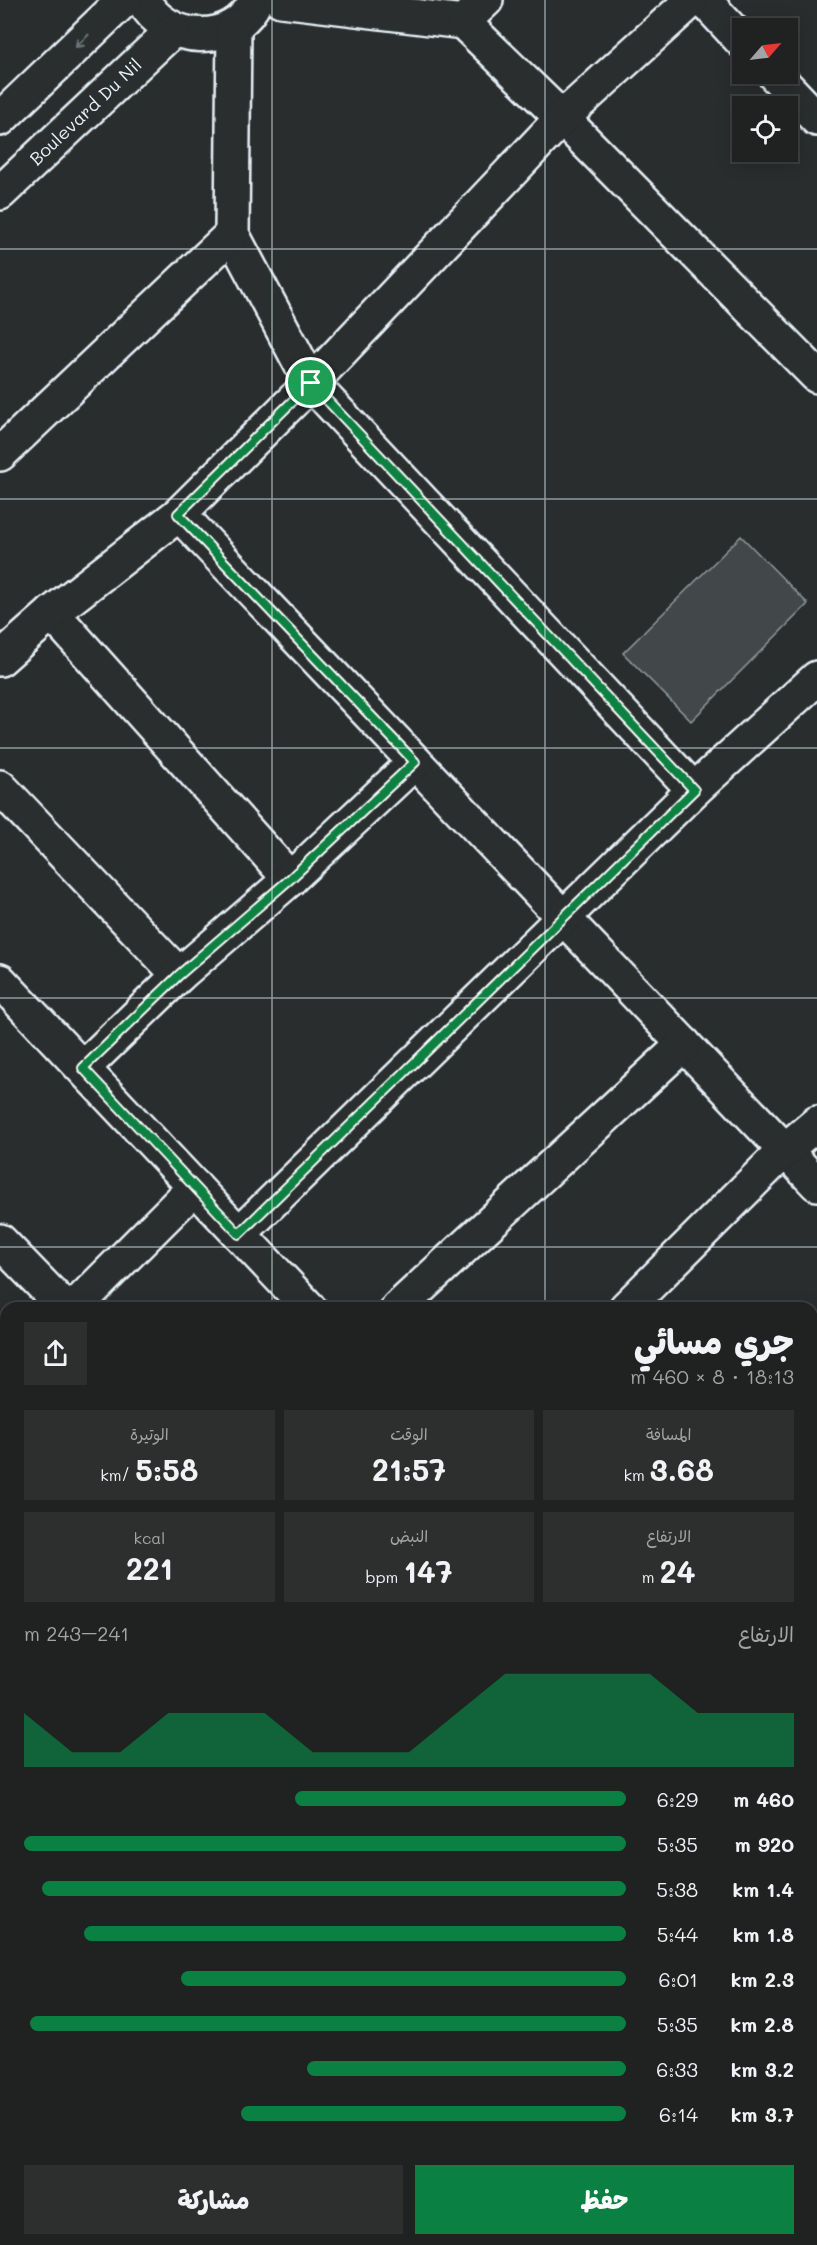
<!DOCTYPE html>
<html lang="ar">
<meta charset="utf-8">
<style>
:root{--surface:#202222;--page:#2d2f2f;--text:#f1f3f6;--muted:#a2a4a5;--line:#3d3f40;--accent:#0b8043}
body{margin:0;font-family:Mali,"Playpen Sans Arabic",sans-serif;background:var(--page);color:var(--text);direction:rtl;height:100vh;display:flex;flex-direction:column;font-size:22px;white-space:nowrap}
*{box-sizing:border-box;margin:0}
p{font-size:20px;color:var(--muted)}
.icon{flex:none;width:33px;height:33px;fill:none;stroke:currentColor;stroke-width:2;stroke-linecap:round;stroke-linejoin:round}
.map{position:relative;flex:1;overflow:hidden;direction:ltr}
.side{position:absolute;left:0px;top:1302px;width:818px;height:944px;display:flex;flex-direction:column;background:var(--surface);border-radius:18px 18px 0 0;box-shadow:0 3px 15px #0003,0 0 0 2px var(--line);direction:rtl}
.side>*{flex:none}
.needle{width:39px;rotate:62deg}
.buttons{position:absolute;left:732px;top:18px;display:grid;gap:12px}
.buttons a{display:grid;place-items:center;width:66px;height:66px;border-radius:0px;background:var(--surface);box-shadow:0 3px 15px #0003,0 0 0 2px var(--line);font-size:30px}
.pin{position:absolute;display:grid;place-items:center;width:51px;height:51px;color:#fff;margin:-26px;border:3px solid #fff;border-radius:50%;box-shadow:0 2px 6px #0007}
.round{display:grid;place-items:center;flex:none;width:63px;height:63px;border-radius:0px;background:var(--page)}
.headline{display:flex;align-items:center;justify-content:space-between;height:102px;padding:0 24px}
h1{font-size:33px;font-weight:800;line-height:45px}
.stats{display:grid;grid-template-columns:repeat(3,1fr);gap:9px;height:102px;padding:6px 24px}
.stats div{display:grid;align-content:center;border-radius:0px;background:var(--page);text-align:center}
.stats b{font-size:30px;font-weight:800}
.stats small{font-size:16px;font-weight:400}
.stats p{font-size:16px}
.chart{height:168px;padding:12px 24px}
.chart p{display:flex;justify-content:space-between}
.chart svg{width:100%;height:108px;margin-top:6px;fill:var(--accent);opacity:.7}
.primary-button{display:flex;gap:12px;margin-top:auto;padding:12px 24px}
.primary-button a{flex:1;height:69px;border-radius:0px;background:var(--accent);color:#fff;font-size:24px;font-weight:800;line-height:69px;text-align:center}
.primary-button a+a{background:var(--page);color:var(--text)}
ul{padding:0 24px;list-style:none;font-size:20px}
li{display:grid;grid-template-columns:96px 72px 1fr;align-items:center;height:45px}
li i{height:15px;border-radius:8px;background:var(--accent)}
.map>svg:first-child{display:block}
</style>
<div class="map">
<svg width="817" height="2245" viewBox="0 0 817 2245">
<rect width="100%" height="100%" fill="#2a2d2e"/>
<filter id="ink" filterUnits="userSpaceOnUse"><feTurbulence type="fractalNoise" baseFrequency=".0167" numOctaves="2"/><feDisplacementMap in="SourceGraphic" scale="12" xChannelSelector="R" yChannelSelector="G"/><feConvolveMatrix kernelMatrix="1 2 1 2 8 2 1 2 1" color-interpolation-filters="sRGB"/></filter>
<g filter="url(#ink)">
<path fill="#424648" stroke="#959ca0" stroke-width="1.5" d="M 741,536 L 808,604 L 691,721 L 623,653 Z"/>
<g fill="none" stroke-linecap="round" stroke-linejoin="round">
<defs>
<g id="minor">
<path d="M 143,0 C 166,44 234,48 256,0"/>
<path d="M 281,0 L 463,22 L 562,118 L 817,376"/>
<path d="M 704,0 L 742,41"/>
<path d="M 463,22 L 486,0"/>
<path d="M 234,26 L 232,234 L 311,383 L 694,790"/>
<path d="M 774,74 L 817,119"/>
<path d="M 0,119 L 124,0"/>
<path id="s1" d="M 0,193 L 173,30"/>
<path d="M 0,454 L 232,234"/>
<path d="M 179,514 L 817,1184"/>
<path d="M 52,613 L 290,879"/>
<path d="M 0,659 L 52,613 L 179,514 L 311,383 L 562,118 L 692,0"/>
<path d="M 0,787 L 179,975"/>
<path d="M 0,981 L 309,1308"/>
<path d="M 83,1068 L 179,975 L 290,879 L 415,762"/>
<path d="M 239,1234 L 694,790 L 817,678"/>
<path d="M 0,1241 L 65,1308"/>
<path d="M 74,1308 L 195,1187"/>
<path d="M 398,1308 L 684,1044"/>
<path d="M 626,1308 L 785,1150 L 817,1123"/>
<path d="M 812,1378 L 817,1372"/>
<path d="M 0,1379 L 6,1374"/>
<path d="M 812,1597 L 817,1592"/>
<path d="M 812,1836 L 817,1831"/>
<path d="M 0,1913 L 6,1908"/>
<path d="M 0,2033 L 6,2039"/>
<path d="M 812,2073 L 817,2082"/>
<path d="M 192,2240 L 197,2245"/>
<path d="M 553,2240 L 556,2245"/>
<path d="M 702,2240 L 706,2245"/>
<path d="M 383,2245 L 388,2240"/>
</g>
</defs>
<use href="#minor" stroke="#e8f1f8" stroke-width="38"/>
<use href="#minor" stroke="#2a2d2e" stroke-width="33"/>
</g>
<path fill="#474b4d" stroke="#e8f1f8" stroke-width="1.5" d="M 0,1483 L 6,1489 L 6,1824 L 0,1830 Z"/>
<path fill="#535759" stroke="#e8f1f8" stroke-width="1.5" d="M 0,1483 L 6,1489 L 6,1795 L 0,1800 Z"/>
<defs><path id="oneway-shaft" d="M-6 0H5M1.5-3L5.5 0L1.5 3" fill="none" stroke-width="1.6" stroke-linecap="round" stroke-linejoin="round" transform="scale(1.5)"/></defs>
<use stroke="#6c7275" href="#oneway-shaft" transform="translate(82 41) rotate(136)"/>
</g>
<g fill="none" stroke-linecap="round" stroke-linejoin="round" filter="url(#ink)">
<defs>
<path id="route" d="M 311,383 L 694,790 L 239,1234 L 83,1068 L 179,975 L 290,879 L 415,762 L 178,514 Z"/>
</defs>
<use href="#route" stroke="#fff" stroke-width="12"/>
<use href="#route" stroke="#0b8043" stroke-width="8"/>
</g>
<path fill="none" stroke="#e8f1f8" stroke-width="1.5" stroke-opacity="0.55" d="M 272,0 L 272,1308M 545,0 L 545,1308M 0,249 L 817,249M 0,499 L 817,499M 0,748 L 817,748M 0,998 L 817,998M 0,1247 L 817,1247M 0,1497 L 6,1497M 812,1497 L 817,1497M 0,1746 L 6,1746M 812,1746 L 817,1746M 0,1996 L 6,1996M 812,1996 L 817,1996M 272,2240 L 272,2245M 545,2240 L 545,2245"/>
<g text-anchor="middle" stroke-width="6" stroke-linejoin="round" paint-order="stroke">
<g font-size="18" fill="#e8f1f8" stroke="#2a2d2e">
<text dy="6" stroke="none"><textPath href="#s1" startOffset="118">Boulevard Du Nil</textPath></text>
</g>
</g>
</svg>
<div class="buttons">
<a><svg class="needle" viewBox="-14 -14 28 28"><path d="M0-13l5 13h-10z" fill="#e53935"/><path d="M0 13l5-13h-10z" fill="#a2a4a5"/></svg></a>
<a><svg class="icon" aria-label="locate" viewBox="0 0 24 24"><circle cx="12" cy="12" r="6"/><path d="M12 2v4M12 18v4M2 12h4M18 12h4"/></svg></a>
</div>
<div class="pin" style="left:311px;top:383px;background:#1e9e55"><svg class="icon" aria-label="arrive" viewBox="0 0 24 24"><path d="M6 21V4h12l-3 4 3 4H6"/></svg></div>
<section class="side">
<div class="headline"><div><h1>جري مسائي</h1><p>18:13 · 8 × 460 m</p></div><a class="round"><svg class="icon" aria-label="share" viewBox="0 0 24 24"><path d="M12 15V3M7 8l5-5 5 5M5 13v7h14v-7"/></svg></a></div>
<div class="stats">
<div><p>المسافة</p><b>3.68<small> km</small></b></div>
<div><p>الوقت</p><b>21:57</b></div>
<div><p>الوتيرة</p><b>5:58<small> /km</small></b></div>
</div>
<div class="stats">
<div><p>الارتفاع</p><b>24<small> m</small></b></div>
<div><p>النبض</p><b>147<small> bpm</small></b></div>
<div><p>kcal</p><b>221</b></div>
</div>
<div class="chart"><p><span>الارتفاع</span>241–243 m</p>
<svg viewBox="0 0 160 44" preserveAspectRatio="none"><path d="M0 44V22L10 38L20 38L30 22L40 22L50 22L60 38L70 38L80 38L90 22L100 6L110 6L120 6L130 6L140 22L150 22L160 22V44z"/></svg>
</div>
<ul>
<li><b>460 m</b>6:29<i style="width:55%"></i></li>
<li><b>920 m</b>5:35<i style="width:100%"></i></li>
<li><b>1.4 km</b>5:38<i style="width:97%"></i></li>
<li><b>1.8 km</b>5:44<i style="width:90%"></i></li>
<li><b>2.3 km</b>6:01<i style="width:74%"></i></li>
<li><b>2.8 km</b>5:35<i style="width:99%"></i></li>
<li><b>3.2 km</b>6:33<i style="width:53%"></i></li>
<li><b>3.7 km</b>6:14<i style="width:64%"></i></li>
</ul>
<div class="primary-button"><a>حفظ</a><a>مشاركة</a></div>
</section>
</div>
